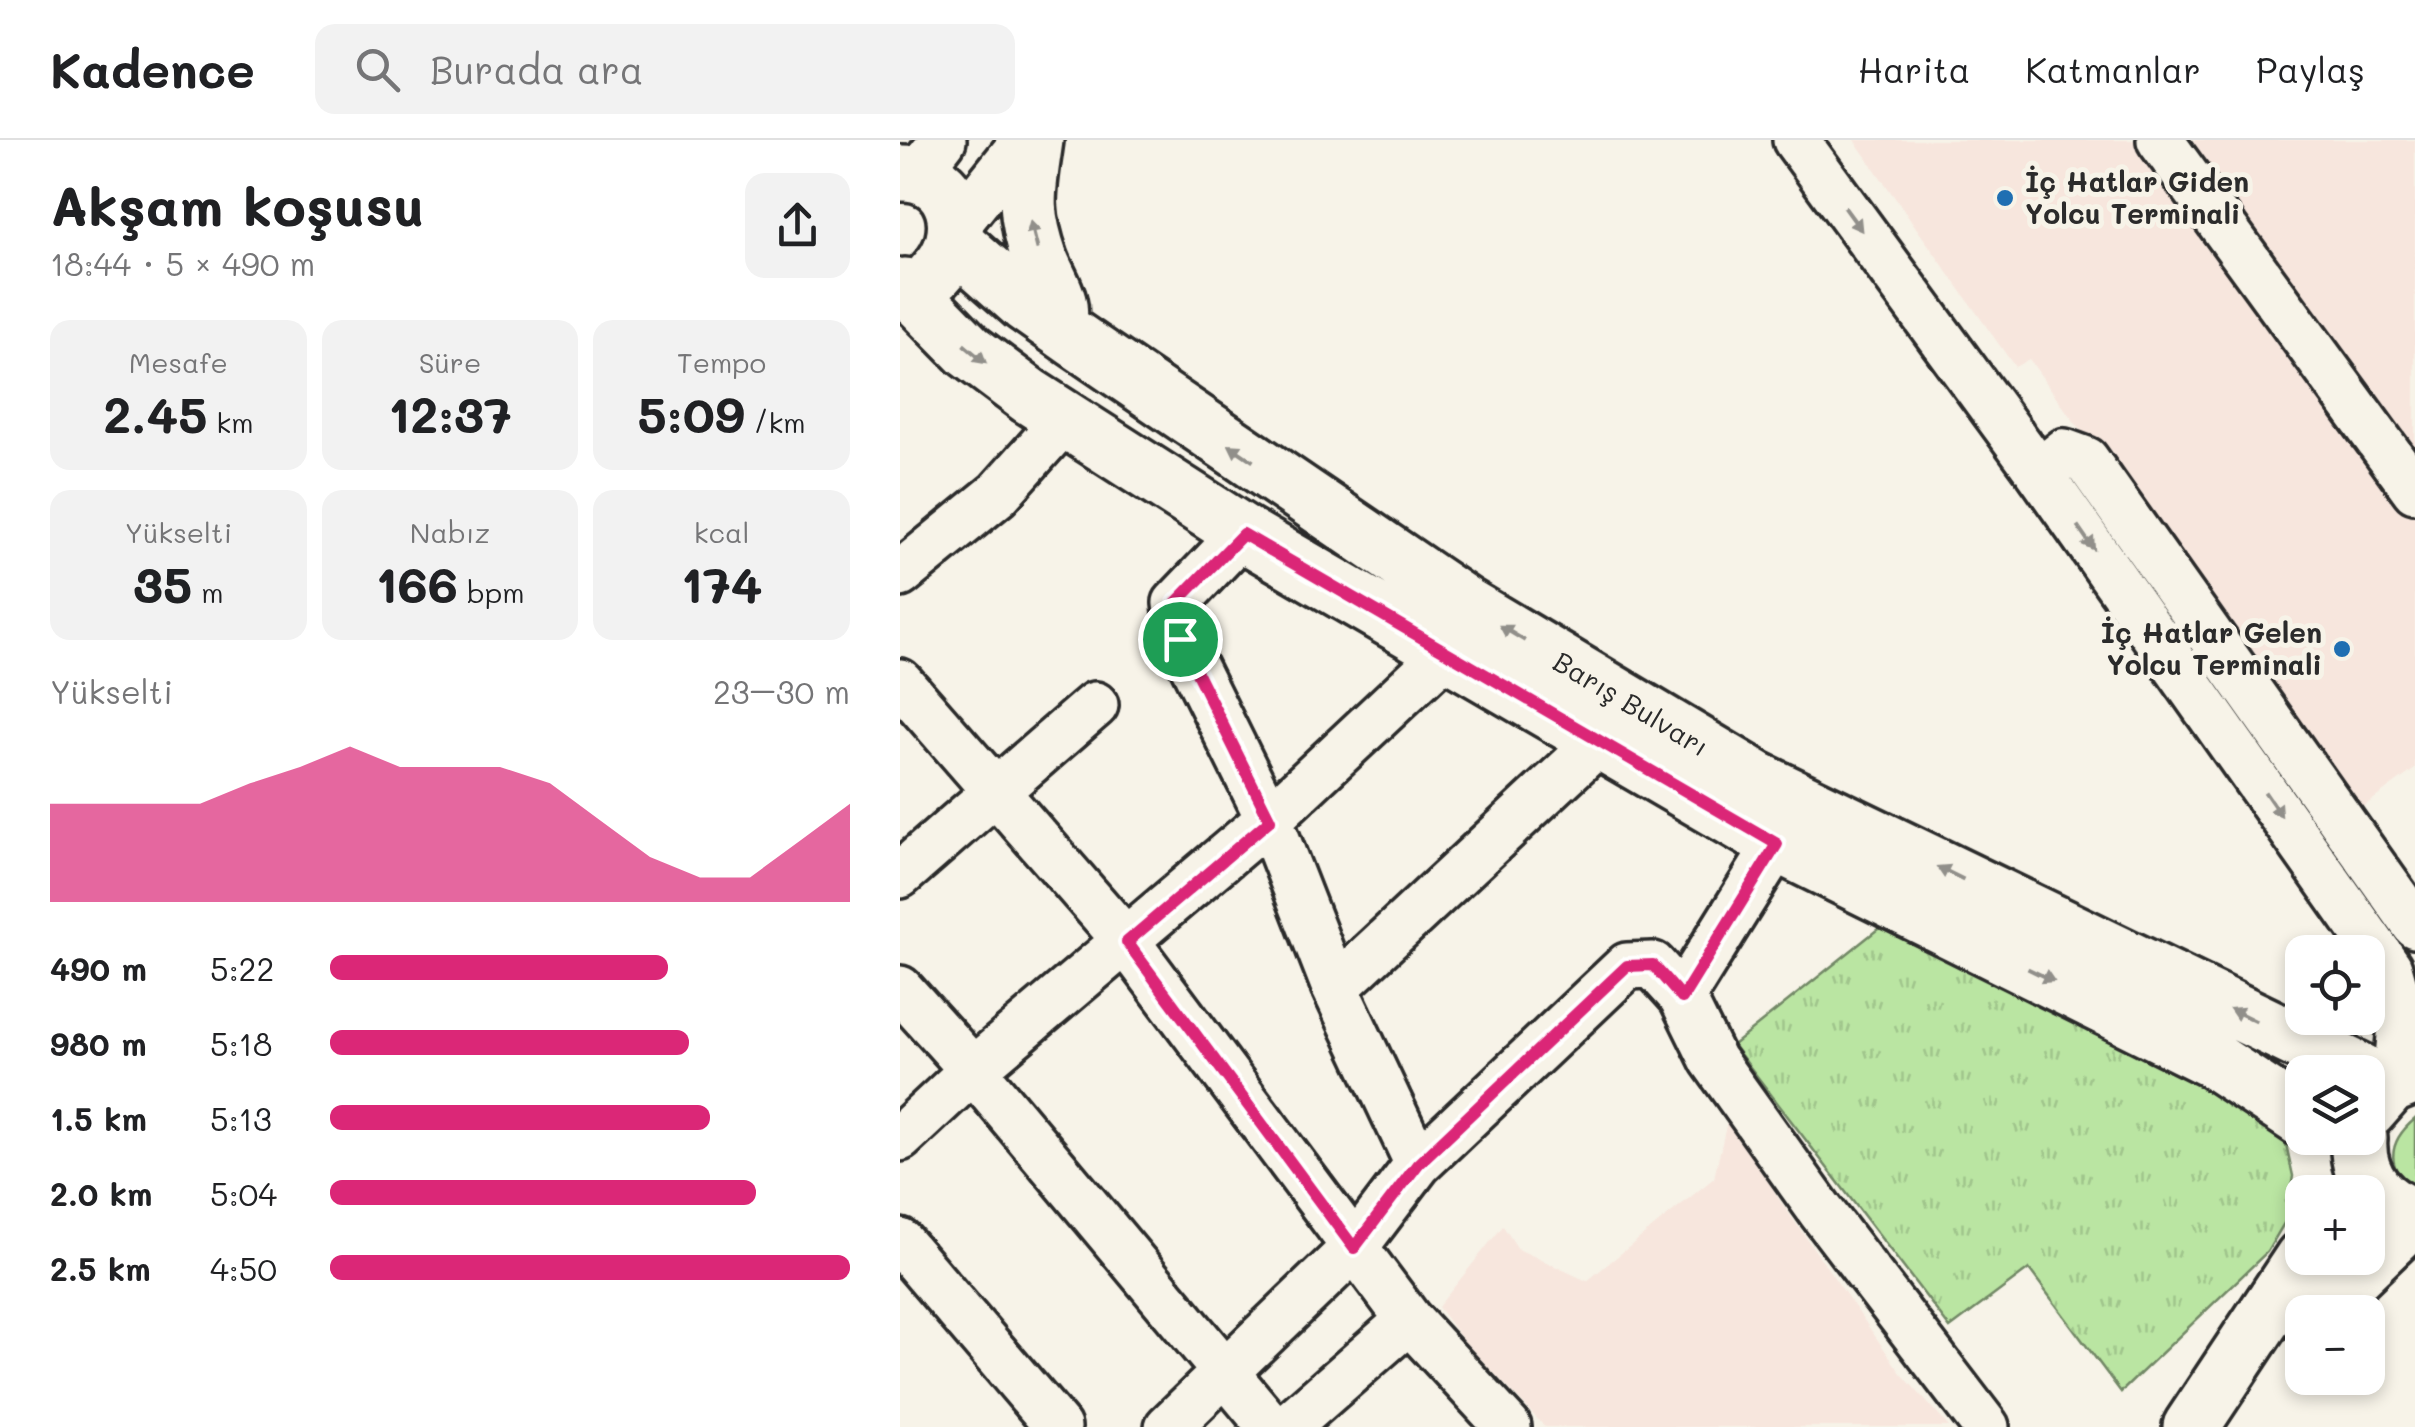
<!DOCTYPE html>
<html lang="tr">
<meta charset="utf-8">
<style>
:root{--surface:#fff;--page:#f2f2f2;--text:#202124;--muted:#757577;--line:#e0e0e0;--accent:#db2777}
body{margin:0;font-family:Mali,sans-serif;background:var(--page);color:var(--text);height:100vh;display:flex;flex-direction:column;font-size:38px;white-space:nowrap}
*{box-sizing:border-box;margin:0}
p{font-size:32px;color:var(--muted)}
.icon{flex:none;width:55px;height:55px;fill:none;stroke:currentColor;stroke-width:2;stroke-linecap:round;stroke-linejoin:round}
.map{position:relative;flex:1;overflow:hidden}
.side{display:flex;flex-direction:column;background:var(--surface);width:900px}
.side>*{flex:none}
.buttons{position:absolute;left:1385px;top:795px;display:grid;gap:20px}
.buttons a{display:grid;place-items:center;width:100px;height:100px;border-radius:20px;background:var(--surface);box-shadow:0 5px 15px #0003;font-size:50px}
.pin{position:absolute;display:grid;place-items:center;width:85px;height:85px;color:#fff;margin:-42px;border:5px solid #fff;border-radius:50%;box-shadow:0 2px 10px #0007}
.round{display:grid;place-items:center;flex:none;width:105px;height:105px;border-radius:20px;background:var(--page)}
.headline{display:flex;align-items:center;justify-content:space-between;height:170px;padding:0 50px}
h1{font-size:55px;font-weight:700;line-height:75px}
.figures{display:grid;grid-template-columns:repeat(3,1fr);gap:15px;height:170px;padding:10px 50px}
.figures div{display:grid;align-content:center;border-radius:20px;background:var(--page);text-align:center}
.figures b{font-size:50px;font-weight:700}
.figures small{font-size:28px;font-weight:400}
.figures p{font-size:28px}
.chart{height:280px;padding:20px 50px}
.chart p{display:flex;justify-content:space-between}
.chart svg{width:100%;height:180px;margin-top:10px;fill:var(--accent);opacity:.7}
ul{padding:0 50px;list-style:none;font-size:32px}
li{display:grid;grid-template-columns:160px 120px 1fr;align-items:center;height:75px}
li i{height:25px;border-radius:12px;background:var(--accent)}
header{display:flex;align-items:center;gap:60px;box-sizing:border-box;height:140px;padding:0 50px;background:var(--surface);border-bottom:2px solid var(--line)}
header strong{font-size:48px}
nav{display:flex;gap:55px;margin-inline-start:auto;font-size:35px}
.search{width:700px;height:90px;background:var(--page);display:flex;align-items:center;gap:25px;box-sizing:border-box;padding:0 35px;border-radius:20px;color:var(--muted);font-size:38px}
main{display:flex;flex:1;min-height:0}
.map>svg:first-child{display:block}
</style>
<header>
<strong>Kadence</strong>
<div class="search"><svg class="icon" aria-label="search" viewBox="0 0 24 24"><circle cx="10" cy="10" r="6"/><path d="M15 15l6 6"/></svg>Burada ara</div>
<nav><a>Harita</a><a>Katmanlar</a><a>Paylaş</a></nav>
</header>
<main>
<section class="side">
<div class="headline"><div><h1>Akşam koşusu</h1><p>18:44 · 5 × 490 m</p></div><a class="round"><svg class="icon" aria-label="share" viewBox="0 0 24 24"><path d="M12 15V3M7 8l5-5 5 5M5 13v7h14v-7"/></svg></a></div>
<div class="figures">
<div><p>Mesafe</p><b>2.45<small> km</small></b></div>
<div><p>Süre</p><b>12:37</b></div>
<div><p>Tempo</p><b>5:09<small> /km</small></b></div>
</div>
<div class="figures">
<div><p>Yükselti</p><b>35<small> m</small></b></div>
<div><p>Nabız</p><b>166<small> bpm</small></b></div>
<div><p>kcal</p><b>174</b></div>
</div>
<div class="chart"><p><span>Yükselti</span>23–30 m</p>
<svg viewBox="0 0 160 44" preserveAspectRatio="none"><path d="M0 44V20L10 20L20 20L30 20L40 15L50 11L60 6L70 11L80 11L90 11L100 15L110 24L120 33L130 38L140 38L150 29L160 20V44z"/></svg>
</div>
<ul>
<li><b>490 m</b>5:22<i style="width:65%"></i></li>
<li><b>980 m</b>5:18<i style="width:69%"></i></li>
<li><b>1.5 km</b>5:13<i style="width:73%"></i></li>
<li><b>2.0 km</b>5:04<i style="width:82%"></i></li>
<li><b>2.5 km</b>4:50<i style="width:100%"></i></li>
</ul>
</section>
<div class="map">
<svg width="1515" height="1287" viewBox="0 0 1515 1287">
<defs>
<pattern id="park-tufts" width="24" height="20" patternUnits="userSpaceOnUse" patternTransform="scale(2.5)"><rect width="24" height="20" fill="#bae5a2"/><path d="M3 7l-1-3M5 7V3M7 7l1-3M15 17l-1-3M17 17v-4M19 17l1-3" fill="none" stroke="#a0c58c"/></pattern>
</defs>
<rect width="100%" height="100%" fill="#f7f3e8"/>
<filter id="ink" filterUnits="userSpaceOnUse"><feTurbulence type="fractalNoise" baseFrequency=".01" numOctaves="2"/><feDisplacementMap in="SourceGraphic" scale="20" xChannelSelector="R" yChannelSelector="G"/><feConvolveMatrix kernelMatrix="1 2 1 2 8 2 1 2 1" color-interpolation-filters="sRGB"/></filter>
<g filter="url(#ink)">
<path fill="#f7e6dd" d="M 954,0 L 1515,0 L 1515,629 L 1456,672 L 1129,219 L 1115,227 Z
M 828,977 L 881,1062 L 1001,1233 L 1049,1287 L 645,1287 L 562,1199 L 538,1167 L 603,1086 L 618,1109 L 687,1141 L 814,1038 Z"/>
<path fill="#bae5a2" stroke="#728866" stroke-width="2.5" d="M 1515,979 L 1515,1053 C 1486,1029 1486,1003 1515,979 Z"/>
<path fill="url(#park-tufts)" stroke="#728866" stroke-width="2.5" d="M 988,781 L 1340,958 L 1384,995 L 1393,1036 L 1386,1080 L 1367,1112 L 1221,1252 L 1129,1129 L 1050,1188 L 833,905 Z"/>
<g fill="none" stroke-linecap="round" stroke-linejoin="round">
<defs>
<path id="minor" d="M 896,0 L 1139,332 L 1489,828 L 1502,874 L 1496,941
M 1260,0 L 1515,350
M 16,35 L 43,0
M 57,85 L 125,0
M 1139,332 L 1164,312 L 1186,320 L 1515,785
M 343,393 L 276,463 L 280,499 L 369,679 L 435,848 L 518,1024
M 0,434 L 98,354 L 164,280
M 0,542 L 227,802 L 509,1180 L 608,1287
M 0,735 L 195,565
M 435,848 L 701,600
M 0,849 L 73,930 L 371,1287
M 782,857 L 877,704
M 0,998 L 73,930 L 369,679 L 547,512
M 0,1102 L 158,1287
M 268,1287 L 455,1107 L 518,1024 L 727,826 L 753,825 L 782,857 L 813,920 L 920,1070 L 1086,1287
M 387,1287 L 509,1180"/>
<path id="major" d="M 135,0 C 128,51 122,67 140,119 C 147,140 168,165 156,186
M 0,33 C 58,31 72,97 35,134
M 56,103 L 125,164 L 176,200 L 565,465 L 858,640 L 1462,932
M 5,146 L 69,211 L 129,256 L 343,393 L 877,704 L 1313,920 L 1402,979
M 1468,971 L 1490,946 L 1515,936
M 1459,998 C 1456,1037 1479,1064 1515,1077
M 1415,1172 L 1514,1077
M 1291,1287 L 1403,1118"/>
</defs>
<use href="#minor" stroke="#2b2b2b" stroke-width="52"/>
<use href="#major" stroke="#2b2b2b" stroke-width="62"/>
<use href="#minor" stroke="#f7f3e8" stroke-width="45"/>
<use href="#major" stroke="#f7f3e8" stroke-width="55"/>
</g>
<defs><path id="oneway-solid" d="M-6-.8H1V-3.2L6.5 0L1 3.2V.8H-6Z" transform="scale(2.5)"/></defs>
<g fill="#918f8a">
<use href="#oneway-solid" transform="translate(953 79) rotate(54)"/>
<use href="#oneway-solid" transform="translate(134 95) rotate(-104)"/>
<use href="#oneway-solid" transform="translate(75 214) rotate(40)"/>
<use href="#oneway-solid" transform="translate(341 313) rotate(-146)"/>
<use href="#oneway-solid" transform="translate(1186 398) rotate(55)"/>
<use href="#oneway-solid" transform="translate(612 493) rotate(-149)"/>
<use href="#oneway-solid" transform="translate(1373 664) rotate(55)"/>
<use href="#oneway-solid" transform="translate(1050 733) rotate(-154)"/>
<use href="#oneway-solid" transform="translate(1141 835) rotate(26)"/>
<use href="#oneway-solid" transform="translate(1343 875) rotate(-154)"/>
</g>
</g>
<g fill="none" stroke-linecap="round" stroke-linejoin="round" filter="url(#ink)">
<defs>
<path id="route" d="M 343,394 L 877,704 L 782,858 L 753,825 L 727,826 L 518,1024 L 454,1108 L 227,802 L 370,680 L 280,499 L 276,463 Z"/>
</defs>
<use href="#route" stroke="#fff" stroke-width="20"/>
<use href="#route" stroke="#db2777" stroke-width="12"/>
</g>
<g fill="#1f6fb2" stroke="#f7f3e8" stroke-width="4">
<circle cx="1105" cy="58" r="10"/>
<circle cx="1442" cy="509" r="10"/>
</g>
<g text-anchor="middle" stroke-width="10" stroke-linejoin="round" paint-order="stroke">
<g font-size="28" font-weight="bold" fill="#2b2b2b" stroke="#f7f3e8" text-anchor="start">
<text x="1125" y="52">İç Hatlar Giden<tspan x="1125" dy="32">Yolcu Terminali</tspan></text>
<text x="1422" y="503" text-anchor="end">İç Hatlar Gelen<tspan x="1422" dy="32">Yolcu Terminali</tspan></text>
</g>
<g font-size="28" fill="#2b2b2b" stroke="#f7f3e8">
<text transform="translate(731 564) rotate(31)" y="10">Barış Bulvarı</text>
</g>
</g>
</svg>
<div class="buttons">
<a><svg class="icon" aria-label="locate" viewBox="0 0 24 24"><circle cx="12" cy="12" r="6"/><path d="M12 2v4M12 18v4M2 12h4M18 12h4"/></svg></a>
<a><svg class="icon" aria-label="layers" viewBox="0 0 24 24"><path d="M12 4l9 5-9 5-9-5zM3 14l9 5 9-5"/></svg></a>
<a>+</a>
<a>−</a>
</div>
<div class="pin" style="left:280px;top:499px;background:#1e9e55"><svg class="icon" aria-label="arrive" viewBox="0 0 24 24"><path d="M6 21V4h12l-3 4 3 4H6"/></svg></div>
</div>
</main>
